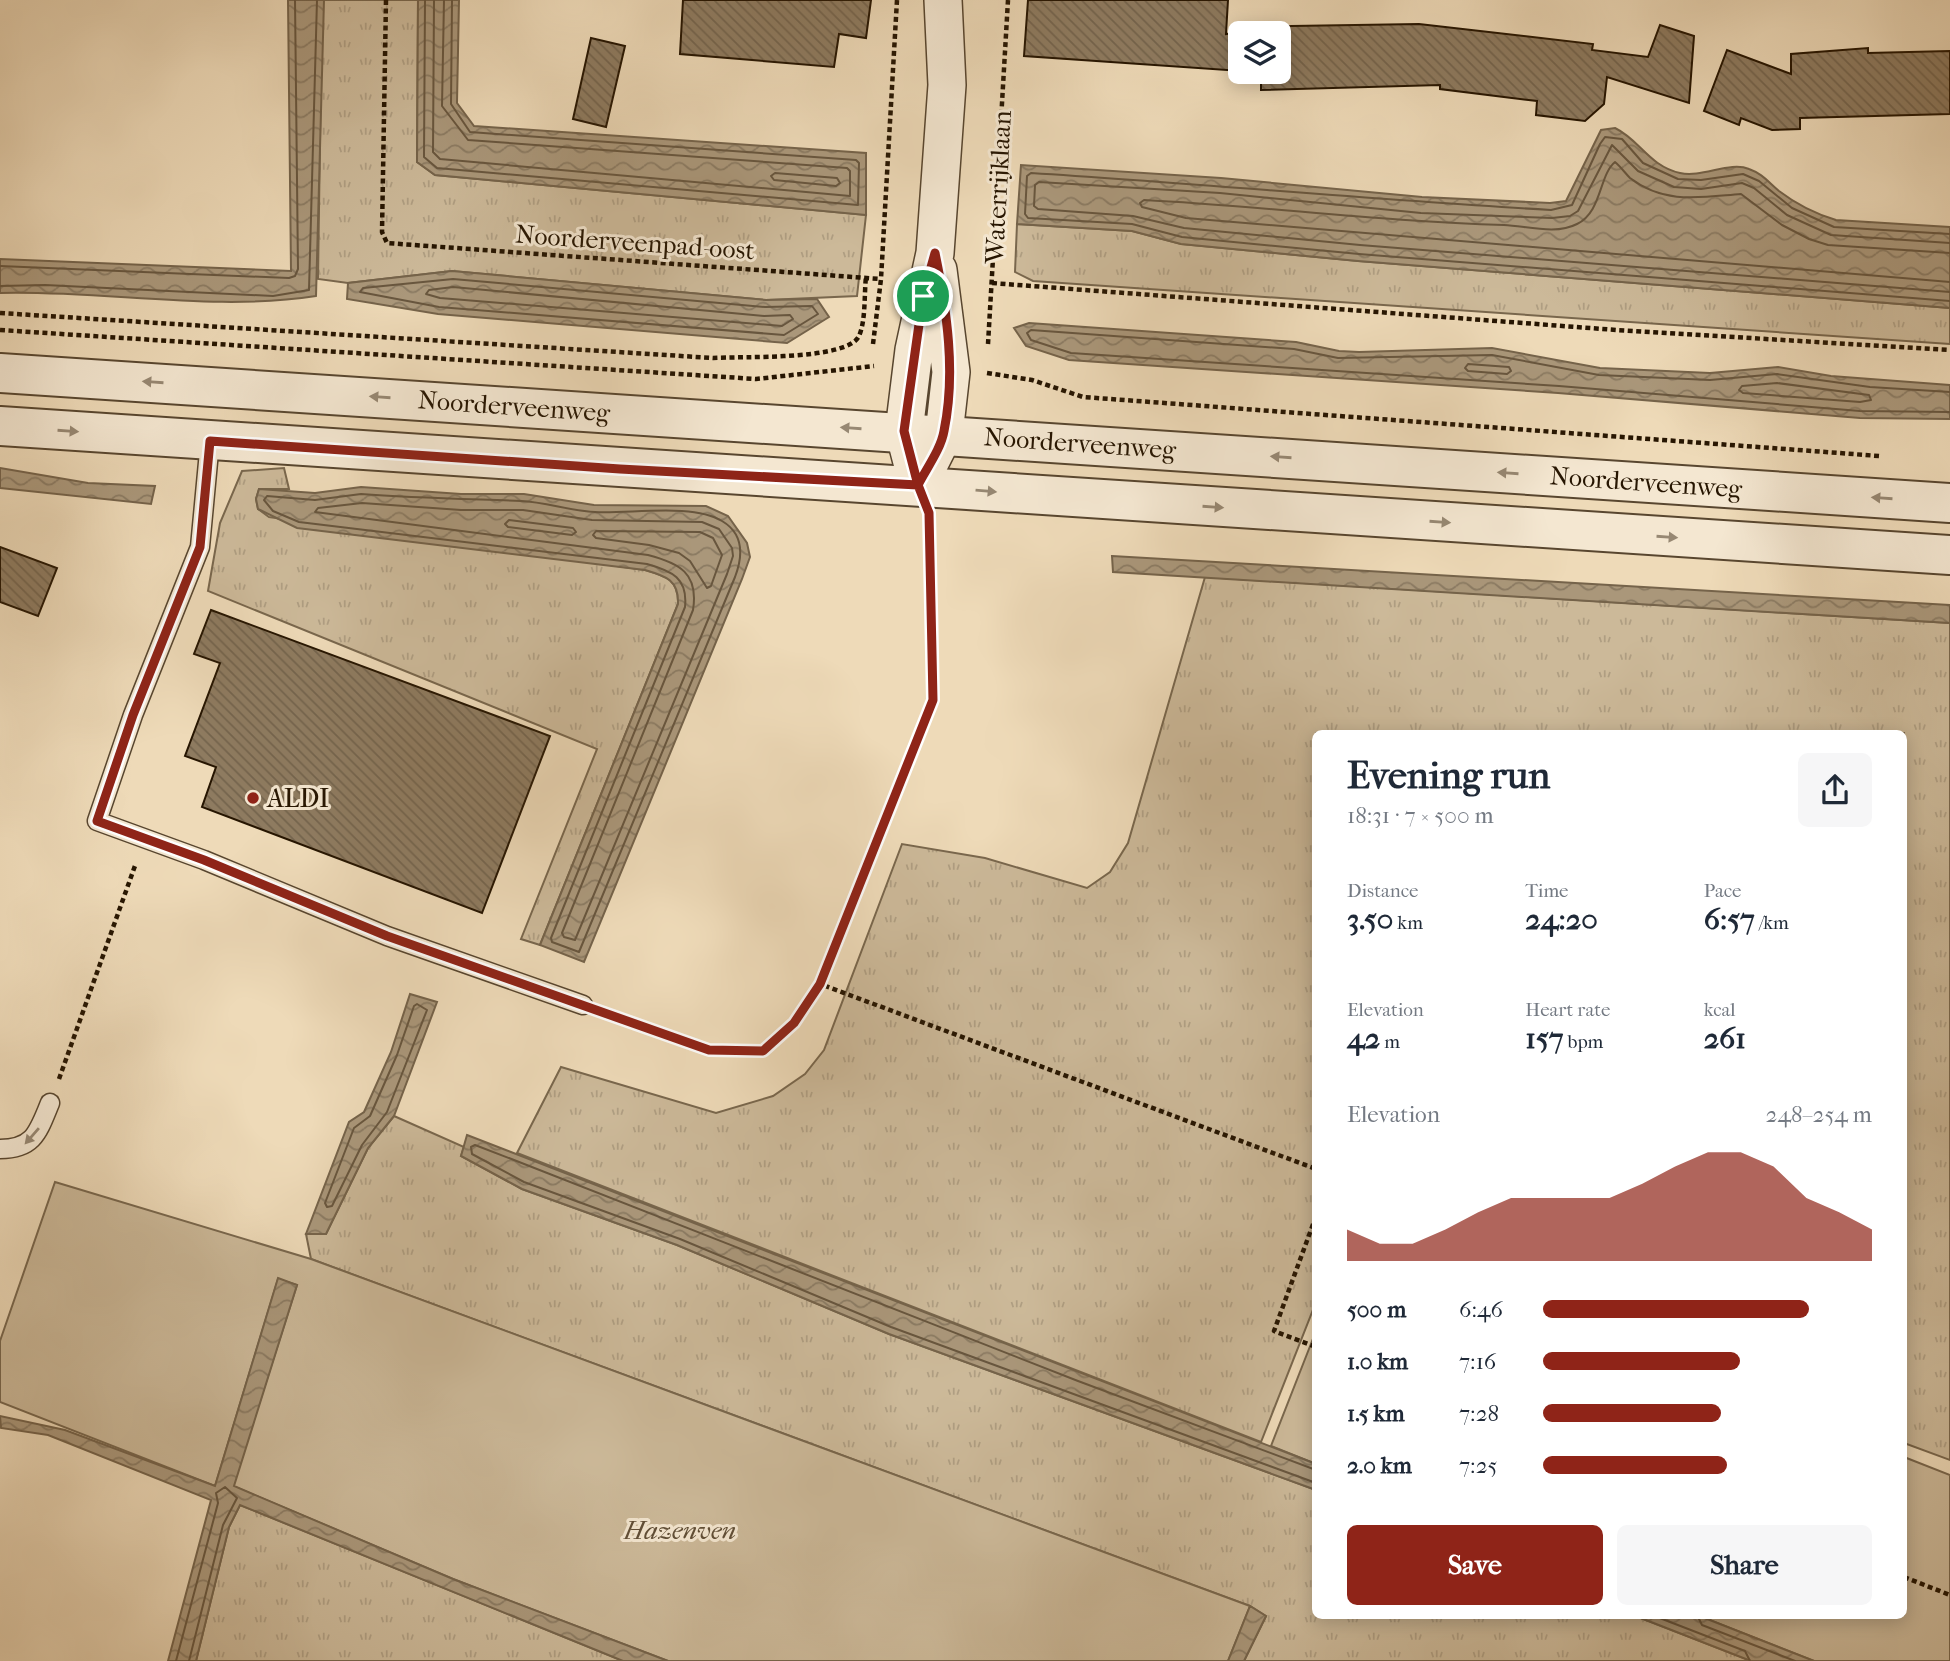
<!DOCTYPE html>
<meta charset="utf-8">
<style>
:root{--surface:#fff;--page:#f6f6f7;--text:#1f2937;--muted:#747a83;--accent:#8f2418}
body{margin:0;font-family:"IM FELL French Canon",serif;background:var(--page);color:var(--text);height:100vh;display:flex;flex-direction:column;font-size:26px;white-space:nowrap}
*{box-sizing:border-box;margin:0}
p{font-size:23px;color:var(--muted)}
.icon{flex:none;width:38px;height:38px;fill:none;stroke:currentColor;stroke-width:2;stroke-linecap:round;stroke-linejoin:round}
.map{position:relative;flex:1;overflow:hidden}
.drawer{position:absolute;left:1312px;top:730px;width:595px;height:889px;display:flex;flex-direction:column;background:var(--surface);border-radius:10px;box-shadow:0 4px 18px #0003}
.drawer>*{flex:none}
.buttons{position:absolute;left:1228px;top:21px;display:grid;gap:14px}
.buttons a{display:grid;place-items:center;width:63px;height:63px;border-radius:10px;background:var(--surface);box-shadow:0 4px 18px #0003;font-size:35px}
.pin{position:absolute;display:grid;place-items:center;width:60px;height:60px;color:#fff;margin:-30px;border:4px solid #fff;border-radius:50%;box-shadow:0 2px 7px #0007}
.round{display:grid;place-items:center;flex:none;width:74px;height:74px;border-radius:10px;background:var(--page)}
.overview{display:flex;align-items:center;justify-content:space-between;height:119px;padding:0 35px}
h1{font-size:38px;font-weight:700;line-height:52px}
.metrics{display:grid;grid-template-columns:repeat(3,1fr);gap:10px;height:119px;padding:7px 35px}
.metrics div{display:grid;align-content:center}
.metrics b{font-size:30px;font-weight:700}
.metrics small{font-size:19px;font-weight:400}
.metrics p{font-size:19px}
.chart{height:196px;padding:14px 35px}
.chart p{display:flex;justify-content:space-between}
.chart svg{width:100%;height:126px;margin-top:7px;fill:var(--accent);opacity:.7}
.cta{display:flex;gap:14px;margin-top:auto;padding:14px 35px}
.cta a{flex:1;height:80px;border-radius:10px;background:var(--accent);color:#fff;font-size:28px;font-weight:700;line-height:80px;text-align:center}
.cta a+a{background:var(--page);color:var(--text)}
ul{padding:0 35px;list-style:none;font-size:23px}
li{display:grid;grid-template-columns:112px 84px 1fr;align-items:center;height:52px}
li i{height:18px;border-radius:9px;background:var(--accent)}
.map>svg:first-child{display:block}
</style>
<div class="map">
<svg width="1950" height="1661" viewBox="0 0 1950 1661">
<defs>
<pattern id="grass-tufts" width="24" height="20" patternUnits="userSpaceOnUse" patternTransform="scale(1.75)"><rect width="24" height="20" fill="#ccb999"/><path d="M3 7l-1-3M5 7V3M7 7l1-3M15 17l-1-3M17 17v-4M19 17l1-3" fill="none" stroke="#af9e82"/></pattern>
<pattern id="water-waves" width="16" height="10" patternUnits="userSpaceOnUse" patternTransform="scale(1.75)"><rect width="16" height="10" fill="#aa977a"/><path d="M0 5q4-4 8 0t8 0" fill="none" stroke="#8a7a62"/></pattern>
<pattern id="building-back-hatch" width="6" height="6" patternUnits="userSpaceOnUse" patternTransform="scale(1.75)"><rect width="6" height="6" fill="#8e7b60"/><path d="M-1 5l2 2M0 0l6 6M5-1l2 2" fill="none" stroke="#74644d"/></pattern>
</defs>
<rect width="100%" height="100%" fill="#eedab8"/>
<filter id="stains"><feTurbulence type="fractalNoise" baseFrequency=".00286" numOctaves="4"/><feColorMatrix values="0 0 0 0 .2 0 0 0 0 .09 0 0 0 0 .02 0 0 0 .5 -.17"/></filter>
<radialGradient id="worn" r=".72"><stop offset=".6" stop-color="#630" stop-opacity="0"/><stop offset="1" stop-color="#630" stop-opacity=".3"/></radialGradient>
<path fill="url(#grass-tufts)" stroke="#79674d" stroke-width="2" d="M 322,0 L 418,0 L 417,162 L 435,175 L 866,215 L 857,296 L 766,300 L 452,271 L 348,283 L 318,279 Z
M 1017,224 L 1132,231 L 1181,244 L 1358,261 L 1950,308 L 1950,344 L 1033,281 L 1015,272 Z
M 284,468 L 289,489 L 259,489 L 256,499 L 258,509 L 269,517 L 645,570 C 666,576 679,580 678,604 L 540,945 L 521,939 L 597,749 L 208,591 L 220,523 L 242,471 Z
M 1205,577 L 1950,623 L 1950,1460 L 1904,1443 L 1904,733 L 1316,733 L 1316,1302 L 1261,1442 L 517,1153 L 561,1067 L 716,1113 L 773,1096 L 805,1074 L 824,1050 L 902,844 L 985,858 L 1087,888 L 1110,872 L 1128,843 Z
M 394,1116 L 464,1147 L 461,1156 L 522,1189 L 677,1245 L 889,1334 L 1316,1490 L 1316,1615 L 1633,1615 L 1751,1661 L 1244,1661 L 1266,1616 L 1250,1606 L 311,1259 L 306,1234 L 326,1234 L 368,1148 Z
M 240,1505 L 623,1661 L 196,1661 L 229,1527 Z"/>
<path fill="#ccb999" stroke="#79674d" stroke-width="2" d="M 55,1182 L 311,1259 L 1250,1606 L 1228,1661 L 668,1661 L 453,1579 L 233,1486 L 297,1285 L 278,1279 L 215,1486 L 0,1402 L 0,1341 Z
M 1316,1331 L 1316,1464 L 1271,1446 Z
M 1904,1457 L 1950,1475 L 1950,1661 L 1814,1661 L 1697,1615 L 1904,1615 Z"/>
<path fill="url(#water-waves)" stroke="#75634a" stroke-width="2" d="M 288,0 L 324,0 L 316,296 C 215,312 103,290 0,293 L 0,259 L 291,271 Z
M 418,0 L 459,0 L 457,103 L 474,126 L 866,153 L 866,215 L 435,175 L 417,162 Z
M 1615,128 C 1640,140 1649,166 1680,173 C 1702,178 1730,161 1749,169 C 1763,174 1768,182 1779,191 C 1796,204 1816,214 1836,220 L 1950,227 L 1950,308 L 1358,261 L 1181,244 L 1132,231 L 1017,224 L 1021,165 L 1221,178 L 1422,197 L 1550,203 L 1566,201 L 1601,130 Z
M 452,271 L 766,300 L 817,299 L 829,317 L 787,343 L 438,314 L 347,299 L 348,283 Z
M 1029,323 L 1296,342 L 1339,351 L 1359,352 L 1492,348 L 1600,368 L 1710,373 L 1778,367 L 1831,376 L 1950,385 L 1950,419 L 1860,418 L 1558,393 L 1069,360 L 1026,346 L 1014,328 Z
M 0,468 L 88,483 L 155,486 L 151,504 L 0,488 Z
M 361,487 L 461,494 L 524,494 L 594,505 L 706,506 L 728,516 L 747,543 L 750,557 L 742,579 L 584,962 L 540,945 L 678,604 C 679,580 666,576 645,570 L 297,528 L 258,509 L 256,499 L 259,489 L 315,493 Z
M 1112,556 L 1950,605 L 1950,623 L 1113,572 Z
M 410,994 L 437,1002 L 394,1116 L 368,1148 L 326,1234 L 306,1234 L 349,1122 L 364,1112 L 391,1052 Z
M 467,1135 L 1316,1464 L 1316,1490 L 889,1334 L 677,1245 L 522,1189 L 461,1156 Z
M 278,1278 L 297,1285 L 234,1486 L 453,1579 L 668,1661 L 623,1661 L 240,1505 L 229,1527 L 196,1661 L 168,1661 L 211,1500 L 48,1435 L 1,1428 L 0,1416 L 65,1430 L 215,1486 Z
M 1250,1606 L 1266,1616 L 1244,1661 L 1228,1661 Z
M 1633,1615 L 1697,1615 L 1814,1661 L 1751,1661 Z"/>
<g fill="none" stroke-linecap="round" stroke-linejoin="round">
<path stroke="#68563e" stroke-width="2" d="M 425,0 L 424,157 L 437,168 L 858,205 L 859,163 L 856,160 L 470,132 L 451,104 L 452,0
M 434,0 L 433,152 L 440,159 L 850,196 L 850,171 L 847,168 L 468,140 L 442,106 L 444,0
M 775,173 L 837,178 L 840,183 L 836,186 L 774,180 L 771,176 Z
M 1950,234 L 1834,227 L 1792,208 L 1759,181 L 1743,174 L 1701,180 L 1678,179 L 1643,163 L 1622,139 L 1605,137 L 1600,144 L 1572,205 L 1551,210 C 1378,200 1204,184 1031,173 L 1027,176 L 1025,214 L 1028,218 L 1132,224 L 1182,237 L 1359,254 L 1950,301
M 1950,243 L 1831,235 L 1787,215 L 1754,188 L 1742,183 L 1701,189 L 1674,187 L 1638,171 L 1612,145 L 1578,211 L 1570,216 L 1552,218 L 1421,213 L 1220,193 L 1039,182 L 1035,185 L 1034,206 L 1038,209 L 1133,216 L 1184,228 L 1360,245 L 1950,292
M 1950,253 L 1828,245 L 1809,239 L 1782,225 L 1741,194 C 1702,197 1665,205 1630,178 C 1625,173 1621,167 1615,162 C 1599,175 1602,212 1577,224 C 1556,235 1527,226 1504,225 C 1383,222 1264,206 1144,200 L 1140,203 L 1142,207 L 1186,218 L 1950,282
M 0,266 L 289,278 L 295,276 L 298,269 L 295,0
M 453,279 L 765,307 L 812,306 L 818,314 L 784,335 L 439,307 L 360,292 L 363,288 Z
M 0,286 L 45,285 L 273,296 L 309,290 L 317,0
M 453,287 L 764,316 L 790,315 L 793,319 L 782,326 L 440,298 L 426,294 L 429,290 Z
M 1468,364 L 1509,367 L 1511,371 L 1507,374 L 1468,371 L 1465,368 Z
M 1777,383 L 1869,395 L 1871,400 L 1860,402 L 1743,393 L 1739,390 L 1742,386 Z
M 1950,392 L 1870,387 L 1777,374 L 1710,380 L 1599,375 L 1492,355 L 1338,358 L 1294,349 L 1031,330 L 1027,333 L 1031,340 L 1071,353 L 1559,386 L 1860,411 L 1950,412
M 361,494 C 415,498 468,499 521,501 C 546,502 570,511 595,512 C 630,514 693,503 722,521 C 744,534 743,556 735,577 L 579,952 L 552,942 L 551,938 L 685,607 C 688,578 672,571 647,564 L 299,522 L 273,511 L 264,500 L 267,496 L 315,500 Z
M 362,503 L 461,510 L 523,510 L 592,520 L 702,522 L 719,529 L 732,548 L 733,556 L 727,574 L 575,940 L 564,937 L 562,933 L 693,610 C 699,573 679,563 648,555 L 315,512 L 318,508 Z
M 509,520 L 573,528 L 576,532 L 572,535 L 508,527 L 505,524 Z
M 596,531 L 700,532 L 713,538 L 722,555 L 711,586 L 707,588 L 690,561 L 679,553 L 649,545 L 596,538 L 593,535 Z
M 417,1004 L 427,1010 L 387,1112 L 362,1145 L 332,1206 L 327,1207 L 325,1203 L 354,1128 L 370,1116 L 397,1055 L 414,1006 Z
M 1316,1470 L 1078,1381 L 514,1160 L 475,1145 L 471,1147 L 472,1154 L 524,1182 L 680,1239 L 891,1327 L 1316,1483
M 1652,1615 L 1745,1651 L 1750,1661
M 1697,1615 L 1702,1625 L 1795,1661
M 176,1661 L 218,1503 L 216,1493 L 225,1487 L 237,1498 L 223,1525 L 189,1661"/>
</g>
<path fill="url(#building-back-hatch)" stroke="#261501" stroke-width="2" d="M 683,0 L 871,0 L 866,38 L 839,34 L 834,67 L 680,54 Z
M 1028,0 L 1228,0 L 1226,34 L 1291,26 L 1419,24 L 1593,44 L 1592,50 L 1648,57 L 1660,25 L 1694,36 L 1689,103 L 1607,77 L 1604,104 L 1585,121 L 1536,115 L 1537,101 L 1440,89 L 1440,85 L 1261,90 L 1261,72 L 1257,72 L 1279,72 L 1279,33 L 1241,33 L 1241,71 L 1024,56 Z
M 591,38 L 625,46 L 606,127 L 573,119 Z
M 1868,48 L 1868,53 L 1950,51 L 1950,114 L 1800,118 L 1800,129 L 1772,130 L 1741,118 L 1739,125 L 1704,111 L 1727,50 L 1791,74 L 1791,54 Z
M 0,547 L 57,568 L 38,616 L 0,602 Z
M 211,610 L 550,736 L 482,913 L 202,807 L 216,767 L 185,756 L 220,663 L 194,654 Z"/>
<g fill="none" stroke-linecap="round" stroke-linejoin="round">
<defs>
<path id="service" d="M 210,441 L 200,547 L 133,715 L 97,821 L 204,860 L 387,936 L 583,1005
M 0,1149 C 34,1149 38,1132 50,1103"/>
<path id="minor" d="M 930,462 L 944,434 L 951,372 L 938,270
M 918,485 L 904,431 L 914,350 L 935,253 L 947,85 L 943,0"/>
<path id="tertiary" d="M 0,373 L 1950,503
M 0,426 L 1950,555"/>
</defs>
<use href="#service" stroke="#58462f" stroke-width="21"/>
<use href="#minor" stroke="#58462f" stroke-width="40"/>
<use href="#tertiary" stroke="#58462f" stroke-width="42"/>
<path stroke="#261501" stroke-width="4.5" stroke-dasharray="5 3.5" stroke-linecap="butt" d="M 386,0 L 382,232 L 387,243 L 881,279
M 992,283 L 1616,330 L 1950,350
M 0,313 L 713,358 C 741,356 847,361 859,336 C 866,320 864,294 866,277
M 0,330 L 756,379 L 874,366
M 873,344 L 881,279 L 897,0
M 988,344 L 1008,0
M 987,373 L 1032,380 L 1083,397 L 1879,456
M 930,526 L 933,700 L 820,984 L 1316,1169
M 607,1014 L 709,1050 L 763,1051 L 794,1023 L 820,984
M 59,1079 L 136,863
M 1316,1216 L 1274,1331 L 1316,1347
M 1904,1577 L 1950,1595"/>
<use href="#service" stroke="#f4e7d1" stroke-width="18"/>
<use href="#minor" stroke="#f4e7d1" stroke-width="37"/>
<use href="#tertiary" stroke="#f4e7d1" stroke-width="38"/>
</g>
<defs><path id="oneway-solid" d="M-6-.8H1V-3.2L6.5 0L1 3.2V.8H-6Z" transform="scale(1.75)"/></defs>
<g fill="#978873">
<use href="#oneway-solid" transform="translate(153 382) rotate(-176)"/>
<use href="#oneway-solid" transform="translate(380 397) rotate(-176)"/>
<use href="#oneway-solid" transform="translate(851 428) rotate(-176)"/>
<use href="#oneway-solid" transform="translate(68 431) rotate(4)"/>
<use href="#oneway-solid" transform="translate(1281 457) rotate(-176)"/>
<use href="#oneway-solid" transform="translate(1508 473) rotate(-176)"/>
<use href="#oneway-solid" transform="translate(986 491) rotate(5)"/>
<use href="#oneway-solid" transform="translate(1882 498) rotate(-176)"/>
<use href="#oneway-solid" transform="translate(1213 507) rotate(4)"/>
<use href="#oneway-solid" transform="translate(1440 522) rotate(4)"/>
<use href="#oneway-solid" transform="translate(1667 537) rotate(4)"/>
<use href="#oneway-solid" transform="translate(32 1136) rotate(131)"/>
</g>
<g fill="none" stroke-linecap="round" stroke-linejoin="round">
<defs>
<path id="route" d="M 923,296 L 904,431 L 918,485 L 620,469 L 210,441 L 200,547 L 133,715 L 97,821 L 204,860 L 387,936 L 709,1050 L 763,1051 L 794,1023 L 820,984 L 933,700 L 929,513 L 918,485 C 926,469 941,449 944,431 C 956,373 947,311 935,253 L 923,296"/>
</defs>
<use href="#route" stroke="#fff" stroke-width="14"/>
<use href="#route" stroke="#8f2418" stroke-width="9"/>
</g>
<circle fill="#8f2418" stroke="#f4e7d1" stroke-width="2.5" cx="253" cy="798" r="7"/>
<g text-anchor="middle" stroke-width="6" stroke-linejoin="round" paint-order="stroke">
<g font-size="26" fill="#261501" stroke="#f4e7d1">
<text transform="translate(998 187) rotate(-87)" y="9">Waterrijklaan</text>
<text transform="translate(635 242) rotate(4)" y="9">Noorderveenpad-oost</text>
<text transform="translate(514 406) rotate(4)" y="9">Noorderveenweg</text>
<text transform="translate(1080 443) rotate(4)" y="9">Noorderveenweg</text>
<text transform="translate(1646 482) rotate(4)" y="9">Noorderveenweg</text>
</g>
<g font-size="26" fill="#261501" stroke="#f4e7d1" text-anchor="start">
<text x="267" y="807">ALDI</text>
</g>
<g font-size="26" font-style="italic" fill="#604e36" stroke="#f4e7d1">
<text x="680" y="1539">Hazenven</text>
</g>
</g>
<rect width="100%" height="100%" filter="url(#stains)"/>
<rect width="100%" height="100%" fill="url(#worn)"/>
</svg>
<div class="buttons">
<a><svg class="icon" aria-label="layers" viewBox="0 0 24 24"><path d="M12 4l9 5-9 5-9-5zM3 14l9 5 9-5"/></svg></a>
</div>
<div class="pin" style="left:923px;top:296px;background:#1e9e55"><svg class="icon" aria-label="arrive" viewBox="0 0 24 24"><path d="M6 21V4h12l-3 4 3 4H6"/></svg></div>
<section class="drawer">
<div class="overview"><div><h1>Evening run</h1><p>18:31 · 7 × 500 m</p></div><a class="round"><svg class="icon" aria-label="share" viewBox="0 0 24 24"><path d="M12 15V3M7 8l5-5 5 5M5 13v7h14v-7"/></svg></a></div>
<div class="metrics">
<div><p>Distance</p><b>3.50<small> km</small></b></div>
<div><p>Time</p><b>24:20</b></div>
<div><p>Pace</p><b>6:57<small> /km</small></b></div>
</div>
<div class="metrics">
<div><p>Elevation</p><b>42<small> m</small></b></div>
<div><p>Heart rate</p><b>157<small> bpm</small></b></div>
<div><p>kcal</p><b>261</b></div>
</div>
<div class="chart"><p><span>Elevation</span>248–254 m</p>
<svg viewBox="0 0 160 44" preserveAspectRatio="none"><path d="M0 44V33L10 38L20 38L30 33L40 27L50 22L60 22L70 22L80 22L90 17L100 11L110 6L120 6L130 11L140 22L150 27L160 33V44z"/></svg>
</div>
<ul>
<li><b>500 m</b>6:46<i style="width:81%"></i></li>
<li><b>1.0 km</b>7:16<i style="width:60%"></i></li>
<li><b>1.5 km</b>7:28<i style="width:54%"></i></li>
<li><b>2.0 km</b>7:25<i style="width:56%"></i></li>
</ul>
<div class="cta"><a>Save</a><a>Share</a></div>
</section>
</div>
